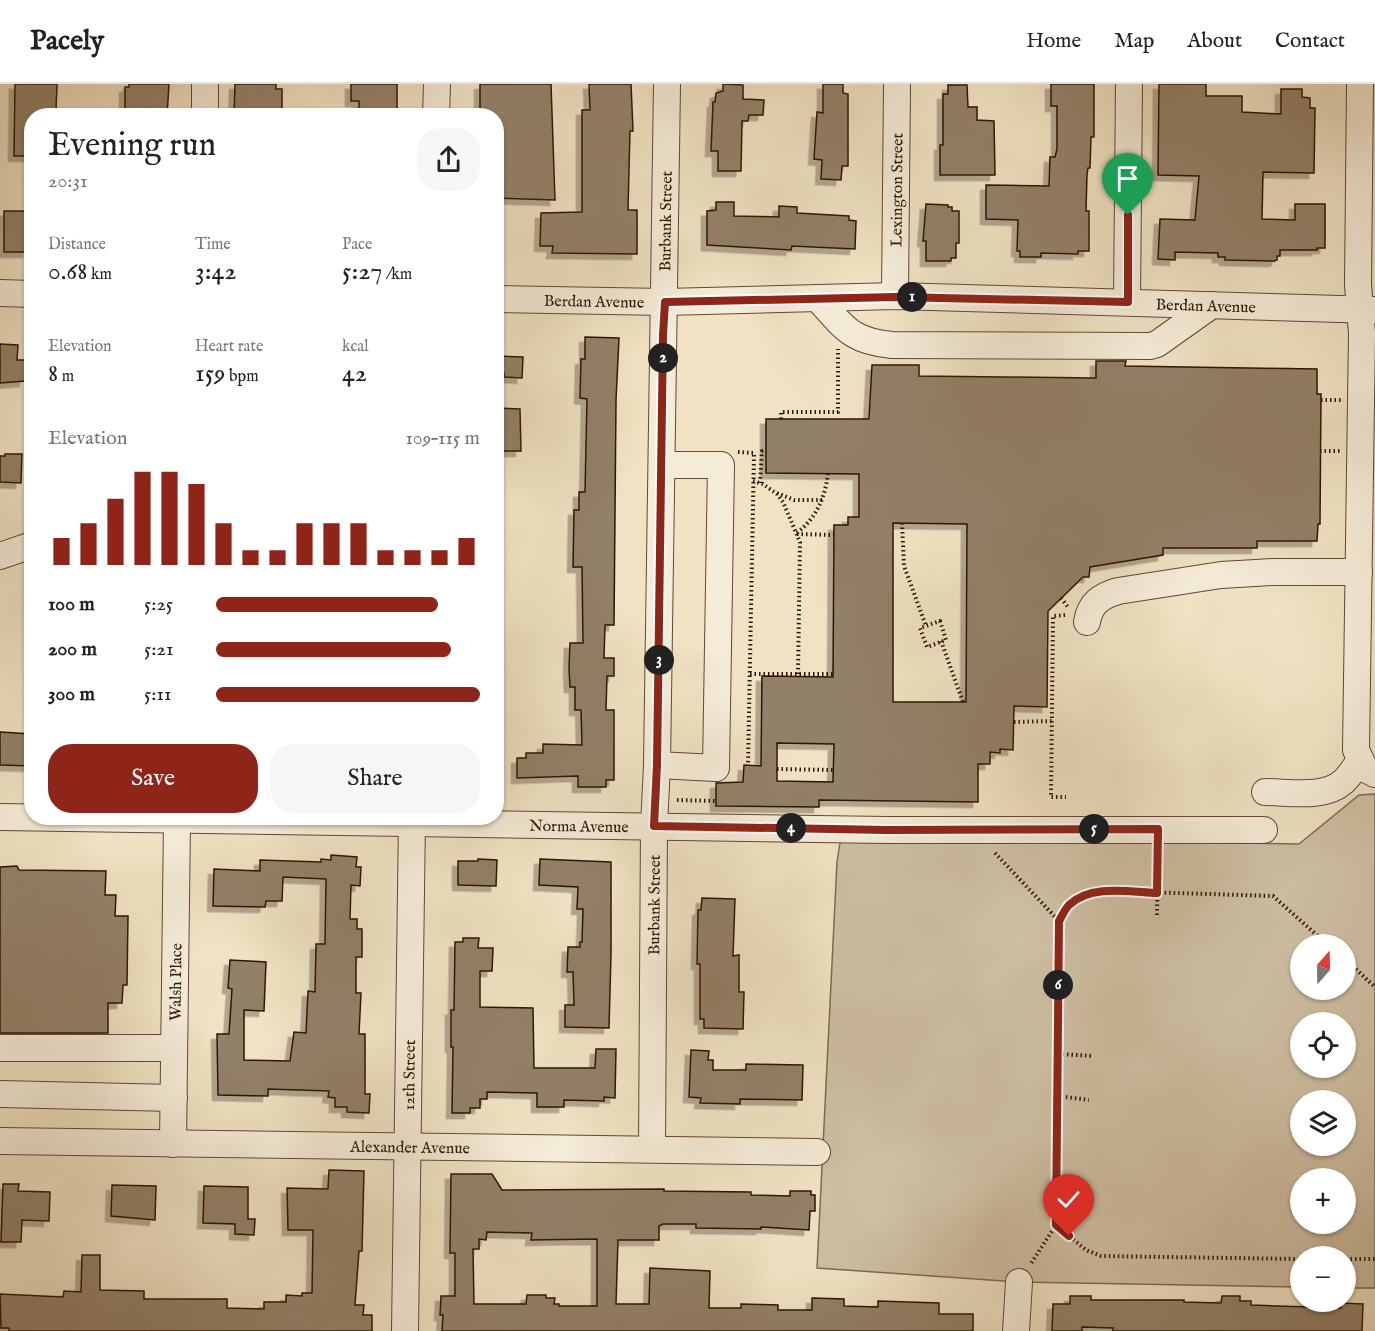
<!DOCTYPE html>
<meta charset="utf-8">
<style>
:root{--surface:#fff;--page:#f6f6f6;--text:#222;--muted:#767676;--line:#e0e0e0;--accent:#8f2418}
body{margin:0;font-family:"IM FELL English",serif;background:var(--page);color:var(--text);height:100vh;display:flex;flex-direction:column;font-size:22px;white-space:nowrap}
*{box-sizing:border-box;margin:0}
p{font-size:20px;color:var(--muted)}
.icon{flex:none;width:33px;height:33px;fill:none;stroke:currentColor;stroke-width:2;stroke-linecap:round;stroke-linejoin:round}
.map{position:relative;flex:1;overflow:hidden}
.details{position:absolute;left:24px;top:24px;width:480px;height:717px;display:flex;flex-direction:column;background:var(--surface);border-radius:24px;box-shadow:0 2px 4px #0004}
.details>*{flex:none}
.needle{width:39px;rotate:20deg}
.buttons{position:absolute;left:1290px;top:850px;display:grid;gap:12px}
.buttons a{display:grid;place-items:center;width:66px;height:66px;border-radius:50%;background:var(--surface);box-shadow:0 2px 4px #0004;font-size:30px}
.pin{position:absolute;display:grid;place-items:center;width:51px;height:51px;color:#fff;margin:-62px -26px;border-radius:50% 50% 50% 0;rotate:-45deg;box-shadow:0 0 6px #0007}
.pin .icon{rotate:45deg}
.km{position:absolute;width:30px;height:30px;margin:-15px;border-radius:50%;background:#222;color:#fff;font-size:16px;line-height:30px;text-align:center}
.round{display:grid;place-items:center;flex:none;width:63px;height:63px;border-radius:24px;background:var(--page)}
.summary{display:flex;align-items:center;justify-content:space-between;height:102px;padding:0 24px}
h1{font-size:33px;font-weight:600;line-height:45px}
.figures{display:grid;grid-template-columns:repeat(3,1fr);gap:9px;height:102px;padding:6px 24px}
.figures div{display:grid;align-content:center}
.figures b{font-size:26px;font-weight:600}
.figures small{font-size:16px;font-weight:400}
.figures p{font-size:16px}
.chart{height:168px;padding:12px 24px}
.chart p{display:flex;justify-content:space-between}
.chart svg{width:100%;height:108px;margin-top:6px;stroke:var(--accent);stroke-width:6}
.cta{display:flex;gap:12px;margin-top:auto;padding:12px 24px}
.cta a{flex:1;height:69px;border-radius:24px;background:var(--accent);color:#fff;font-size:24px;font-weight:600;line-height:69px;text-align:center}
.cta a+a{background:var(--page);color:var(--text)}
ul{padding:0 24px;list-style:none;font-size:20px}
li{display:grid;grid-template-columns:96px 72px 1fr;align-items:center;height:45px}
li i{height:15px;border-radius:8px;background:var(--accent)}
header{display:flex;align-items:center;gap:36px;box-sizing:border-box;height:84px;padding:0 30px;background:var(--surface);border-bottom:2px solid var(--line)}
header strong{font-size:28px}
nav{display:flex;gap:33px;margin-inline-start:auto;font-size:21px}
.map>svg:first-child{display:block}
</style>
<header>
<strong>Pacely</strong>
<nav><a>Home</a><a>Map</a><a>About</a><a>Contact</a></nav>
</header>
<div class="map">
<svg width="1375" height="1247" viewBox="0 0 1375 1247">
<defs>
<filter id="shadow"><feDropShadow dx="-5.5" dy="5.5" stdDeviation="0" flood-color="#0004"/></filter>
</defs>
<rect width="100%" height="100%" fill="#f0e2c3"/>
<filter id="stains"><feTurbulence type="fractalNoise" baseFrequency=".00333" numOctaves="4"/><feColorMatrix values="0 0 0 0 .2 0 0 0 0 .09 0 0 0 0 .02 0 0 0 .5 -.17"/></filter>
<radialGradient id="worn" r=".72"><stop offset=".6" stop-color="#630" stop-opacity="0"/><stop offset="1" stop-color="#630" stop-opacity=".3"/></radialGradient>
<path fill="#cfbfa3" stroke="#7f6a54" stroke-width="1.5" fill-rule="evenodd" d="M 1375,710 L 1375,1204 L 1346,1204 L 1346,1173 L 1300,1173 L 1300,1203 L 1019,1198 L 817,1184 L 837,778 L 841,752 L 1299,760 L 1359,711 ZM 1300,861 L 1346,861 L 1346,906 L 1300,906 ZM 1300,939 L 1346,939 L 1346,984 L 1300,984 ZM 1300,1017 L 1346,1017 L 1346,1062 L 1300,1062 ZM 1300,1095 L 1346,1095 L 1346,1140 L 1300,1140 Z"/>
<path fill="#938067" stroke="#2f1604" stroke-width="1.5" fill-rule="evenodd" filter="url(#shadow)" d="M 15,0 L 57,0 L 56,26 L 48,25 L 48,32 L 32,32 L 32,72 L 14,72 Z
M 129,0 L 169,0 L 167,32 L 125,32 L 125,3 L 129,3 Z
M 235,0 L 276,0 L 276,5 L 282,5 L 282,31 L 234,32 Z
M 351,0 L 397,0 L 397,32 L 359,32 L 359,17 L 351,17 Z
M 480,0 L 551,0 L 555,116 L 496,114 L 496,32 L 480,32 Z
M 589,0 L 631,0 L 633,47 L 630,47 L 628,126 L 637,126 L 637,170 L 552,169 L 553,162 L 540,162 L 541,129 L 582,128 L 582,26 L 590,26 Z
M 723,0 L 743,1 L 743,15 L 764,16 L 763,31 L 749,31 L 748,37 L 742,37 L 741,87 L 718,87 L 718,67 L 711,67 L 713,18 L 715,18 L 716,9 L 723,7 Z
M 823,0 L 843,0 L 843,9 L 848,10 L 848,82 L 842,82 L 841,96 L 821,95 L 822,76 L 814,75 L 817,28 L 823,29 Z
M 1051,0 L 1094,0 L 1094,53 L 1091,53 L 1090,84 L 1088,84 L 1087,91 L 1086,127 L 1089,127 L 1089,167 L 1078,167 L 1078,170 L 1041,169 L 1041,173 L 1020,173 L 1020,167 L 1017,167 L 1018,136 L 986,135 L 986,101 L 1049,102 L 1050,73 L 1055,73 L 1057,65 L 1057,22 L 1051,22 Z
M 1159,0 L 1206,0 L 1206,12 L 1242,12 L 1242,28 L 1281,30 L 1281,5 L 1302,5 L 1302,13 L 1310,14 L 1310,24 L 1315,24 L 1314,89 L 1263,88 L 1262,135 L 1295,136 L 1295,120 L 1325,120 L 1325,164 L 1317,164 L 1317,166 L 1280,166 L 1280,172 L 1277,172 L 1277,176 L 1274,177 L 1225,176 L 1225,173 L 1218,173 L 1218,169 L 1175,168 L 1175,176 L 1158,175 L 1160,135 L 1195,136 L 1199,92 L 1158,91 Z
M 948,1 L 967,1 L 968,23 L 977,23 L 977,36 L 994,37 L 995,91 L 940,91 L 940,61 L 943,61 L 943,10 L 948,10 Z
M 716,118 L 734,118 L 734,132 L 779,133 L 779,122 L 797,123 L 797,129 L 849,132 L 849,136 L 856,137 L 855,165 L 792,162 L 791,166 L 707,161 L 707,127 L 716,126 Z
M 926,120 L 948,121 L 948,123 L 952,123 L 952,127 L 959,127 L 959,159 L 956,159 L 956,174 L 951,174 L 951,177 L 926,177 L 926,157 L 923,157 Z
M 4,127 L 32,127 L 32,157 L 28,157 L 28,168 L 4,168 Z
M 585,253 L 619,254 L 616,316 L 614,541 L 605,541 L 604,574 L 614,574 L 614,592 L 607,592 L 606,626 L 614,626 L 614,696 L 606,696 L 606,703 L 578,703 L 578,692 L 517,694 L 517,674 L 526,674 L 526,669 L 543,669 L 543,660 L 582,661 L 581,626 L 575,626 L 575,603 L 570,603 L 569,584 L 570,559 L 583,559 L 582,483 L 573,483 L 574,426 L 579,426 L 579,408 L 585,408 L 587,315 L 580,314 L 581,275 L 585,275 Z
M 0,260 L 18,261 L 17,276 L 26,276 L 25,297 L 0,299 Z
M 496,272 L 523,273 L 522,294 L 504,293 L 504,289 L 496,288 Z
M 1096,277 L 1126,277 L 1125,282 L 1317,285 L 1317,310 L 1321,310 L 1320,440 L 1318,440 L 1317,457 L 1257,457 L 1257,464 L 1163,464 L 1163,471 L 1090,483 L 1089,493 L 1083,493 L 1048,527 L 1047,623 L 1014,622 L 1013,666 L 1000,665 L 1000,669 L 990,668 L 990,680 L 978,680 L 978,718 L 819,716 L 819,723 L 716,722 L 716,699 L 743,698 L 744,681 L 761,682 L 762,592 L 833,593 L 834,441 L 848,441 L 848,433 L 859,433 L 859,390 L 766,389 L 766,335 L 869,335 L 872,281 L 919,281 L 919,292 L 1096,294 ZM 893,439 L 967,440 L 966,618 L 893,618 ZM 777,659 L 834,660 L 833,698 L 777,697 Z
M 496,324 L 520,325 L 521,367 L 496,367 Z
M 5,370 L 22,370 L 21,399 L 0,398 L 0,372 L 5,372 Z
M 0,648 L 32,650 L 32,682 L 0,681 Z
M 331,771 L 357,773 L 356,783 L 361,783 L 360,802 L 351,801 L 350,835 L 357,835 L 357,845 L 362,845 L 362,873 L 356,873 L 356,909 L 361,909 L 359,950 L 365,950 L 365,1010 L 370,1010 L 369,1029 L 347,1028 L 347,1023 L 335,1023 L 335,1014 L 328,1013 L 329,1007 L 268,1005 L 268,1012 L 218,1011 L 217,950 L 229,950 L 232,905 L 228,904 L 230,876 L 266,878 L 264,927 L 244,926 L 244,976 L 290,977 L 294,948 L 306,949 L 308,907 L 315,908 L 316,860 L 325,860 L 326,795 L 283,793 L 282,817 L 266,817 L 265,823 L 213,822 L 214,785 L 260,787 L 260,776 L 321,778 L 321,775 L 331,776 Z
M 478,775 L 497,776 L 496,802 L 458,801 L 458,777 L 478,777 Z
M 540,775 L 611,778 L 611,870 L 609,944 L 565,943 L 565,921 L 574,921 L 573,888 L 567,888 L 568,863 L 580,863 L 580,858 L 582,858 L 583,825 L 577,825 L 578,803 L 539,801 Z
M 17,782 L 19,786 L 106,787 L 105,811 L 116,811 L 115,832 L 128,832 L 127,901 L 123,901 L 122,919 L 108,919 L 108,949 L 0,949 L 0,783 Z
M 702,814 L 735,815 L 733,872 L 739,871 L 739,908 L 744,908 L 743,945 L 704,944 L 704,935 L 700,935 L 700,880 L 697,880 L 698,826 L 701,826 Z
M 463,854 L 479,854 L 478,864 L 493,864 L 492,887 L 480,887 L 480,923 L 533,924 L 534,984 L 595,984 L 596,965 L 616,965 L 615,1014 L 604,1013 L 604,1017 L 564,1016 L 564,1023 L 537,1023 L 537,1009 L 487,1008 L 487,1015 L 480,1015 L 480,1024 L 470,1024 L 470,1029 L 452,1029 L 453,963 L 451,963 L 451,926 L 454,926 L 455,858 L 463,858 Z
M 691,966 L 709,967 L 708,976 L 713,976 L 713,986 L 746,986 L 746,980 L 803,981 L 802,1016 L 740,1015 L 740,1020 L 700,1019 L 701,1014 L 689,1013 Z
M 329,1086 L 364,1087 L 362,1167 L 359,1167 L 355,1221 L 364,1221 L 363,1231 L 372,1231 L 372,1247 L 9,1247 L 9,1244 L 1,1244 L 0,1210 L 63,1213 L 64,1207 L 81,1208 L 82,1171 L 100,1171 L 100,1206 L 144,1207 L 144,1215 L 227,1215 L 227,1224 L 264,1225 L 264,1218 L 286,1218 L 286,1211 L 302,1212 L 302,1209 L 312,1209 L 313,1146 L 288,1146 L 287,1104 L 328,1105 Z
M 451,1090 L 492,1090 L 502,1106 L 664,1105 L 664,1107 L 751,1108 L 751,1111 L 790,1112 L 790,1107 L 811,1107 L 811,1111 L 815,1111 L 815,1127 L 810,1127 L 809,1146 L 761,1143 L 761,1145 L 696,1144 L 696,1140 L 663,1140 L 659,1142 L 659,1156 L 618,1156 L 616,1220 L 649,1220 L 650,1184 L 710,1187 L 709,1224 L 741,1224 L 741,1220 L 778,1221 L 778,1226 L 812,1226 L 812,1214 L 844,1215 L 844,1222 L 878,1223 L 878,1217 L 939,1219 L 939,1230 L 973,1230 L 973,1247 L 442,1247 L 443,1231 L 440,1231 L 441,1212 L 455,1212 L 455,1169 L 450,1169 ZM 487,1148 L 532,1149 L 531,1156 L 597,1155 L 597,1222 L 559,1222 L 559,1220 L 554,1220 L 555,1214 L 546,1214 L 546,1211 L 527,1211 L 526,1220 L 474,1220 L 473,1165 L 479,1165 L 479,1155 L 486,1156 Z
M 3,1100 L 19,1100 L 18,1107 L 50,1108 L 49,1137 L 22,1136 L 21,1158 L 1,1158 Z
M 112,1101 L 156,1102 L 155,1136 L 111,1132 Z
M 204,1102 L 248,1103 L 248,1135 L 255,1135 L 254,1151 L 235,1150 L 235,1140 L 203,1139 Z
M 1070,1212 L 1091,1212 L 1091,1216 L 1184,1216 L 1184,1218 L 1221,1219 L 1222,1212 L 1240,1212 L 1240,1217 L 1251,1217 L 1251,1221 L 1341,1224 L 1341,1219 L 1363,1220 L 1362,1247 L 1113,1247 L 1113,1244 L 1082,1243 L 1082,1247 L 1052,1247 L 1053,1220 L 1070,1220 Z"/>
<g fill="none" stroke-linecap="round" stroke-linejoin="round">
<defs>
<g id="minor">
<path d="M 1360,0 L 1358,201 L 1362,249 L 1356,666 L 1365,685 L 1375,690"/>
<path d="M 205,32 L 205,0"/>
<path d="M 436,32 L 437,0"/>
<path d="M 0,209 L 32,210"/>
<path id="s1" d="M 895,212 L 897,0"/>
<path d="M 817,214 C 844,243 850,257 892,261 L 1150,262 L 1157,260 L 1212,221"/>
<path id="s2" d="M 496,215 L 665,218 L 895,212 L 1375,226"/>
<path d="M 1127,218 L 1129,0"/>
<path d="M 0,472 L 32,461"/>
<path d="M 1087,538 C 1090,519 1101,512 1118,507 L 1221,491 L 1273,488 L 1359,488"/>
<path d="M 657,681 L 716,684 L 721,381 L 662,381"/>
<path d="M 1265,708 C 1289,708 1324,715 1343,698 C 1350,692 1355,683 1360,676"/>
<path id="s3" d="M 0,733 L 887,746 L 1264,746"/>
<path d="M 0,964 L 174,964"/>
<path d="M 0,1010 L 174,1014"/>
<path id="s4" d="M 0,1057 L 817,1068"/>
<path id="s5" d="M 173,1060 L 177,736"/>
<path id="s6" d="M 652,1065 L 654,742 L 657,681 L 667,0"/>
<path id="s7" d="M 405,1247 L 412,734"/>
<path d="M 1016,1247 L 1019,1198"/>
</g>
</defs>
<use href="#minor" stroke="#5f4934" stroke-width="28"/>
<path stroke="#2f1604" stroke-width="4" stroke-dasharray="1.5 3" stroke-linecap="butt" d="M 1321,316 L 1341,316
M 781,335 L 781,328 L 838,328 L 838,265
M 1320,367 L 1341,367
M 738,368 L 754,369 L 748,681
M 753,397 L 763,400 L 777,410 L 783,418 L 800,458 L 798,590
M 760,399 L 762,367 L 766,367
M 777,409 L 794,416 L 822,416
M 902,439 L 904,482 L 926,542
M 797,449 C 816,434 825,414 828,390
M 797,450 L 834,451
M 1061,514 L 1068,523
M 1065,531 L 1053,532 L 1051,713 L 1066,713
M 940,537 L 946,556 L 927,563 L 920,544 Z
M 941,557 L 963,618
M 750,590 L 833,590
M 1014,638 L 1052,637
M 777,685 L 833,686
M 677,716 L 716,717
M 995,769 L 1059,837 L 1056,1141 L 1030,1181
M 1157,831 L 1158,767
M 1059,837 C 1074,812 1085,810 1112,807 L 1273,812 L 1328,861
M 1346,876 L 1375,903
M 1058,970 L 1093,972
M 1057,1012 L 1089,1016
M 1056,1141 L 1086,1166 L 1101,1172 L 1300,1175
M 1346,1175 L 1375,1175"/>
<use href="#minor" stroke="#f5ecd8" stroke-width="26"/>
</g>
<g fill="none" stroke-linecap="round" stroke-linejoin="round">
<defs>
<path id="route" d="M 1069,1152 L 1056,1141 L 1059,837 C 1062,832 1065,825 1069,821 C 1091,800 1130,808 1157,809 L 1158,745 L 887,746 L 654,742 L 657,681 L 663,251 L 665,218 L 895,213 L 1128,218 L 1128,131"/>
</defs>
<use href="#route" stroke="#fff" stroke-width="12"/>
<use href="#route" stroke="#8f2418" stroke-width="8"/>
</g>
<g text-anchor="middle" stroke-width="4.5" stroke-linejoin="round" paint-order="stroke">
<g font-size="16" fill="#2f1604" stroke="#f5ecd8">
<text dy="6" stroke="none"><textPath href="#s1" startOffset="106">Lexington Street</textPath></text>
<text dy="6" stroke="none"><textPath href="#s6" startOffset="928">Burbank Street</textPath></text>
<text dy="6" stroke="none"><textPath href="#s2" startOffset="98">Berdan Avenue</textPath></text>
<text dy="6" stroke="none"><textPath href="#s2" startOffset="710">Berdan Avenue</textPath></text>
<text dy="6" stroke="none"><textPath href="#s3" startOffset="579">Norma Avenue</textPath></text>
<text dy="6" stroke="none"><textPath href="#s6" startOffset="244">Burbank Street</textPath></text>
<text dy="6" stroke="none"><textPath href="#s5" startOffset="162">Walsh Place</textPath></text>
<text dy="6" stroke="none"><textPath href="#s7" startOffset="256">12th Street</textPath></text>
<text dy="6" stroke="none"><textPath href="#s4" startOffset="410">Alexander Avenue</textPath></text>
</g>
</g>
<rect width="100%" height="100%" filter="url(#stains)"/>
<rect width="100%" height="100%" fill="url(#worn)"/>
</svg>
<div class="buttons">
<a><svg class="needle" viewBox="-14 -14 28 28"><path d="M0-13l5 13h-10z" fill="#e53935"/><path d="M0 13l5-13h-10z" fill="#767676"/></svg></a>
<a><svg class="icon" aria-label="locate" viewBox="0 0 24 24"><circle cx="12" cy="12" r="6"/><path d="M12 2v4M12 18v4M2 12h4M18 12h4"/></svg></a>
<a><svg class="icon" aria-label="layers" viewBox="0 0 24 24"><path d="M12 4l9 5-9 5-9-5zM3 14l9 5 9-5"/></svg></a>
<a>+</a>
<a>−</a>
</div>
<div class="pin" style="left:1128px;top:131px;background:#1e9e55"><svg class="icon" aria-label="arrive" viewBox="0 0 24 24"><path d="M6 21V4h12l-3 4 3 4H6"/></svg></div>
<div class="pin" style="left:1069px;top:1152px;background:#d93025"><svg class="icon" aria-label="check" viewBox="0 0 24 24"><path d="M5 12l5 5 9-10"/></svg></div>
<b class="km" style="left:912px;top:213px">1</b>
<b class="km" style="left:663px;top:274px">2</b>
<b class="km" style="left:659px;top:576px">3</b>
<b class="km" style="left:791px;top:744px">4</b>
<b class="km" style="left:1094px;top:745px">5</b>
<b class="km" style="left:1058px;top:901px">6</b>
<section class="details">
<div class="summary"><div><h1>Evening run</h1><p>20:31</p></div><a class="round"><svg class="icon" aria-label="share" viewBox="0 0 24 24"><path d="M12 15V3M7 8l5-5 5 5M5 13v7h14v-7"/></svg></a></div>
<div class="figures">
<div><p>Distance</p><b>0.68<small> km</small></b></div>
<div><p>Time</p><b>3:42</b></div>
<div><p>Pace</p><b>5:27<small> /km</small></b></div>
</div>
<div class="figures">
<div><p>Elevation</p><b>8<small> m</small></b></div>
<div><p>Heart rate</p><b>159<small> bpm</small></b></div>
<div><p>kcal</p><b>42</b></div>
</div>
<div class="chart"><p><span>Elevation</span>109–115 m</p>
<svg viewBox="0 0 160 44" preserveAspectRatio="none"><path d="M5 44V33M15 44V27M25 44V17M35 44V6M45 44V6M55 44V11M65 44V27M75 44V38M85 44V38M95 44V27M105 44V27M115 44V27M125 44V38M135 44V38M145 44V38M155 44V33"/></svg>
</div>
<ul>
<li><b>100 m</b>5:25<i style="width:84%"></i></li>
<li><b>200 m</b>5:21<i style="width:89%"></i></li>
<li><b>300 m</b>5:11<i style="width:100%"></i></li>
</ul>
<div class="cta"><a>Save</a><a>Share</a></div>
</section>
</div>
